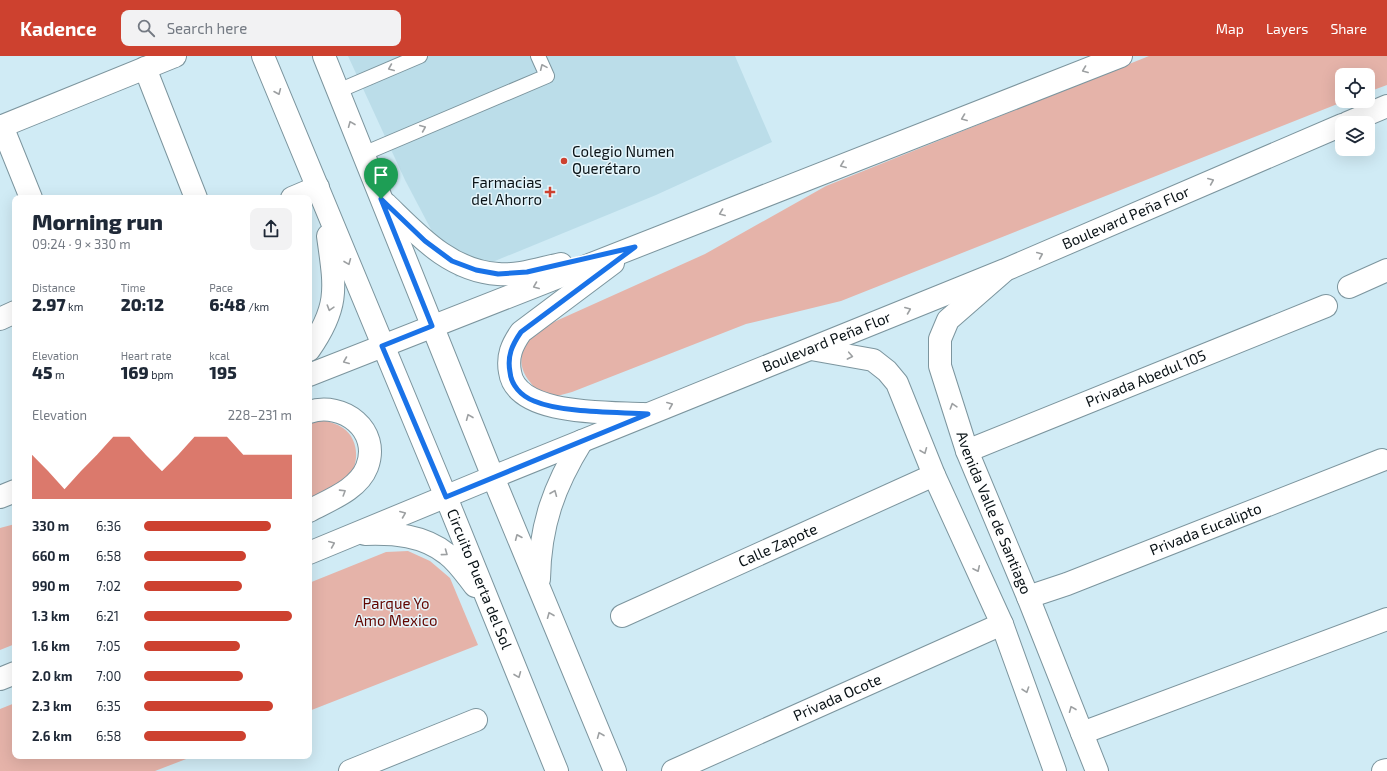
<!DOCTYPE html>
<meta charset="utf-8">
<style>
:root{--surface:#fff;--page:#f2f2f3;--text:#1f2937;--muted:#747a83;--accent:#cd412f}
body{margin:0;font-family:"Exo 2",sans-serif;background:var(--page);color:var(--text);height:100vh;display:flex;flex-direction:column;font-size:15px;white-space:nowrap}
*{box-sizing:border-box;margin:0}
p{font-size:13px;color:var(--muted)}
.icon{flex:none;width:22px;height:22px;fill:none;stroke:currentColor;stroke-width:2;stroke-linecap:round;stroke-linejoin:round}
.map{position:relative;flex:1;overflow:hidden}
.panel{position:absolute;left:12px;top:139px;width:300px;height:564px;display:flex;flex-direction:column;background:var(--surface);border-radius:8px;box-shadow:0 4px 16px #0002}
.panel>*{flex:none}
.controls{position:absolute;left:1335px;top:12px;display:grid;gap:8px}
.controls a{display:grid;place-items:center;width:40px;height:40px;border-radius:8px;background:var(--surface);box-shadow:0 4px 16px #0002;font-size:20px}
.pin{position:absolute;display:grid;place-items:center;width:34px;height:34px;color:#fff;margin:-41px -17px;border-radius:50% 50% 50% 0;rotate:-45deg;box-shadow:0 0 4px #0007}
.pin .icon{rotate:45deg}
.round{display:grid;place-items:center;flex:none;width:42px;height:42px;border-radius:8px;background:var(--page)}
.headline{display:flex;align-items:center;justify-content:space-between;height:68px;padding:0 20px}
h1{font-size:22px;font-weight:800;line-height:30px}
.metrics{display:grid;grid-template-columns:repeat(3,1fr);gap:6px;height:68px;padding:4px 20px}
.metrics div{display:grid;align-content:center}
.metrics b{font-size:17px;font-weight:800}
.metrics small{font-size:11px;font-weight:400}
.metrics p{font-size:11px}
.chart{height:112px;padding:8px 20px}
.chart p{display:flex;justify-content:space-between}
.chart svg{width:100%;height:72px;margin-top:4px;fill:var(--accent);opacity:.7}
ul{padding:0 20px;list-style:none;font-size:13px}
li{display:grid;grid-template-columns:64px 48px 1fr;align-items:center;height:30px}
li i{height:10px;border-radius:5px;background:var(--accent)}
header{display:flex;align-items:center;gap:24px;box-sizing:border-box;height:56px;padding:0 20px;background:var(--accent);color:#fff}
header strong{font-size:19px}
nav{display:flex;gap:22px;margin-inline-start:auto;font-size:14px}
.search{width:280px;height:36px;background:var(--page);display:flex;align-items:center;gap:10px;box-sizing:border-box;padding:0 14px;border-radius:8px;color:var(--muted);font-size:15px}
.map>svg:first-child{display:block}
</style>
<header>
<strong>Kadence</strong>
<div class="search"><svg class="icon" aria-label="search" viewBox="0 0 24 24"><circle cx="10" cy="10" r="6"/><path d="M15 15l6 6"/></svg>Search here</div>
<nav><a>Map</a><a>Layers</a><a>Share</a></nav>
</header>
<div class="map">
<svg width="1387" height="715" viewBox="0 0 1387 715">
<rect width="100%" height="100%" fill="#d0ebf5"/>
<path fill="#bbdde9" d="M 348,0 L 735,0 L 772,86 L 656,139 L 456,221 L 405,124 Z"/>
<path fill="#e5b3a9" d="M 1149,0 L 1387,0 L 1387,29 L 1368,36 L 1368,19 L 1342,19 L 1342,45 L 1345,45 L 841,245 L 746,268 L 572,336 C 564,338 555,342 547,339 C 541,337 534,332 530,326 C 515,308 521,290 536,274 L 705,198 L 826,130 Z
M 323,364 C 330,366 337,368 343,372 C 361,384 360,414 343,427 C 334,434 320,437 309,442 L 309,365 Z
M 15,468 L 15,588 L 0,594 L 0,472 Z
M 408,495 L 430,505 L 450,522 L 478,589 L 309,655 L 309,527 L 386,496 Z
M 15,647 L 15,700 L 194,700 L 155,715 L 0,715 L 0,653 Z"/>
<g fill="none" stroke-linecap="round" stroke-linejoin="round">
<defs>
<path id="lane" d="M 338,35 L 420,0
M 363,98 L 547,20 L 538,0"/>
<g id="street">
<path d="M 145,12 L 196,142"/>
<path d="M 2,70 L 31,142"/>
<path d="M 0,71 L 175,0"/>
<path d="M 292,142 L 318,131"/>
<path id="s1" d="M 1003,216 L 948,264 L 940,283 L 940,310 L 967,395 L 1028,541 L 1097,715"/>
<path d="M 1349,231 L 1387,214"/>
<path d="M 0,263 L 15,256"/>
<path d="M 811,293 L 873,304 L 887,315 L 897,327 L 934,419 L 1002,568 L 1055,715"/>
<path id="s2" d="M 967,395 L 1326,250"/>
<path id="s3" d="M 1028,541 L 1067,528 L 1382,404"/>
<path id="s4" d="M 622,560 L 934,419"/>
<path d="M 1082,677 L 1387,563"/>
<path d="M 350,715 L 476,664"/>
<path id="s5" d="M 673,715 L 1002,568"/>
<path d="M 1383,715 L 1387,714"/>
</g>
<g id="secondary">
<path id="s6" d="M 263,0 L 446,441 L 557,715"/>
<path d="M 324,0 L 493,421 L 615,715"/>
<path d="M 1347,67 L 1387,50"/>
<path d="M 386,148 C 418,179 450,215 498,218 C 519,220 541,212 561,208"/>
<path d="M 613,207 L 521,276 C 512,289 507,300 510,316 C 516,360 608,356 643,358"/>
<path d="M 309,294 C 340,250 335,231 328,180"/>
<path d="M 309,319 L 1121,0"/>
<path d="M 309,356 C 343,345 381,374 367,411 C 358,434 329,444 309,455"/>
<path d="M 0,441 L 15,435"/>
<path d="M 365,478 C 394,477 423,479 447,498 C 458,506 467,520 475,530"/>
<path id="s7" d="M 309,497 L 493,421 L 1005,214 L 1342,69"/>
<path d="M 539,523 C 540,469 554,430 582,385"/>
<path d="M 0,623 L 15,617"/>
</g>
</defs>
<use href="#lane" stroke="#7c959e" stroke-width="16"/>
<use href="#street" stroke="#7c959e" stroke-width="24"/>
<use href="#secondary" stroke="#7c959e" stroke-width="24"/>
<use href="#lane" stroke="#fff" stroke-width="14"/>
<use href="#street" stroke="#fff" stroke-width="22"/>
<use href="#secondary" stroke="#fff" stroke-width="22"/>
</g>
<defs><path id="oneway-chevron" d="M-2-3.5L2.5 0L-2 3.5" fill="none" stroke-width="1.6" stroke-linecap="round" stroke-linejoin="round"/></defs>
<g stroke="#9da0a2">
<use href="#oneway-chevron" transform="translate(543 11) rotate(-114)"/>
<use href="#oneway-chevron" transform="translate(391 12) rotate(157)"/>
<use href="#oneway-chevron" transform="translate(1085 14) rotate(159)"/>
<use href="#oneway-chevron" transform="translate(278 36) rotate(67)"/>
<use href="#oneway-chevron" transform="translate(964 62) rotate(159)"/>
<use href="#oneway-chevron" transform="translate(351 68) rotate(-112)"/>
<use href="#oneway-chevron" transform="translate(423 72) rotate(-23)"/>
<use href="#oneway-chevron" transform="translate(843 109) rotate(159)"/>
<use href="#oneway-chevron" transform="translate(1211 125) rotate(-23)"/>
<use href="#oneway-chevron" transform="translate(722 157) rotate(159)"/>
<use href="#oneway-chevron" transform="translate(1040 199) rotate(-23)"/>
<use href="#oneway-chevron" transform="translate(348 206) rotate(68)"/>
<use href="#oneway-chevron" transform="translate(536 230) rotate(158)"/>
<use href="#oneway-chevron" transform="translate(330 252) rotate(107)"/>
<use href="#oneway-chevron" transform="translate(908 254) rotate(-22)"/>
<use href="#oneway-chevron" transform="translate(850 300) rotate(11)"/>
<use href="#oneway-chevron" transform="translate(346 305) rotate(158)"/>
<use href="#oneway-chevron" transform="translate(670 349) rotate(-22)"/>
<use href="#oneway-chevron" transform="translate(953 350) rotate(-107)"/>
<use href="#oneway-chevron" transform="translate(469 361) rotate(-112)"/>
<use href="#oneway-chevron" transform="translate(924 395) rotate(68)"/>
<use href="#oneway-chevron" transform="translate(343 436) rotate(-32)"/>
<use href="#oneway-chevron" transform="translate(554 437) rotate(-68)"/>
<use href="#oneway-chevron" transform="translate(403 458) rotate(-22)"/>
<use href="#oneway-chevron" transform="translate(518 481) rotate(-113)"/>
<use href="#oneway-chevron" transform="translate(332 488) rotate(-23)"/>
<use href="#oneway-chevron" transform="translate(445 497) rotate(36)"/>
<use href="#oneway-chevron" transform="translate(977 513) rotate(65)"/>
<use href="#oneway-chevron" transform="translate(550 559) rotate(-112)"/>
<use href="#oneway-chevron" transform="translate(518 619) rotate(68)"/>
<use href="#oneway-chevron" transform="translate(1026 634) rotate(71)"/>
<use href="#oneway-chevron" transform="translate(1072 653) rotate(-112)"/>
<use href="#oneway-chevron" transform="translate(600 679) rotate(-112)"/>
</g>
<g fill="none" stroke-linecap="round" stroke-linejoin="round">
<defs>
<path id="route" d="M 381,143 L 425,185 L 452,205 L 476,214 L 498,218 L 527,216 L 635,191 L 521,276 C 512,289 507,300 510,316 C 511,329 521,340 534,345 C 562,357 616,356 648,358 L 446,441 L 382,290 L 432,270 Z"/>
</defs>
<use href="#route" stroke="#fff" stroke-width="8"/>
<use href="#route" stroke="#1a73e8" stroke-width="5"/>
</g>
<g fill="#cd412f" stroke="#e6f6fc" stroke-width="1.5">
<circle cx="564" cy="105" r="4"/>
<path d="M548 130h4v4h4v4h-4v4h-4v-4h-4v-4h4z"/>
</g>
<g text-anchor="middle" stroke-width="3" stroke-linejoin="round" paint-order="stroke">
<g font-size="15" fill="#091216" stroke="#e6f6fc" text-anchor="start">
<text x="572" y="101">Colegio Numen<tspan x="572" dy="17">Querétaro</tspan></text>
<text x="542" y="132" text-anchor="end">Farmacias<tspan x="542" dy="17">del Ahorro</tspan></text>
</g>
<g font-size="15" fill="#091216" stroke="#e6f6fc">
<text dy="5" stroke="none"><textPath href="#s7" startOffset="883">Boulevard Peña Flor</textPath></text>
<text dy="5" stroke="none"><textPath href="#s7" startOffset="559">Boulevard Peña Flor</textPath></text>
<text dy="5" stroke="none"><textPath href="#s2" startOffset="193">Privada Abedul 105</textPath></text>
<text dy="5" stroke="none"><textPath href="#s1" startOffset="277">Avenida Valle de Santiago</textPath></text>
<text dy="5" stroke="none"><textPath href="#s3" startOffset="190">Privada Eucalipto</textPath></text>
<text dy="5" stroke="none"><textPath href="#s4" startOffset="171">Calle Zapote</textPath></text>
<text dy="5" stroke="none"><textPath href="#s6" startOffset="566">Circuito Puerta del Sol</textPath></text>
<text dy="5" stroke="none"><textPath href="#s5" startOffset="180">Privada Ocote</textPath></text>
</g>
<g font-size="15" fill="#620600" stroke="#e6f6fc">
<text x="396" y="553">Parque Yo<tspan x="396" dy="17">Amo Mexico</tspan></text>
</g>
</g>
</svg>
<div class="controls">
<a><svg class="icon" aria-label="locate" viewBox="0 0 24 24"><circle cx="12" cy="12" r="6"/><path d="M12 2v4M12 18v4M2 12h4M18 12h4"/></svg></a>
<a><svg class="icon" aria-label="layers" viewBox="0 0 24 24"><path d="M12 4l9 5-9 5-9-5zM3 14l9 5 9-5"/></svg></a>
</div>
<div class="pin" style="left:381px;top:143px;background:#1e9e55"><svg class="icon" aria-label="arrive" viewBox="0 0 24 24"><path d="M6 21V4h12l-3 4 3 4H6"/></svg></div>
<section class="panel">
<div class="headline"><div><h1>Morning run</h1><p>09:24 · 9 × 330 m</p></div><a class="round"><svg class="icon" aria-label="share" viewBox="0 0 24 24"><path d="M12 15V3M7 8l5-5 5 5M5 13v7h14v-7"/></svg></a></div>
<div class="metrics">
<div><p>Distance</p><b>2.97<small> km</small></b></div>
<div><p>Time</p><b>20:12</b></div>
<div><p>Pace</p><b>6:48<small> /km</small></b></div>
</div>
<div class="metrics">
<div><p>Elevation</p><b>45<small> m</small></b></div>
<div><p>Heart rate</p><b>169<small> bpm</small></b></div>
<div><p>kcal</p><b>195</b></div>
</div>
<div class="chart"><p><span>Elevation</span>228–231 m</p>
<svg viewBox="0 0 160 44" preserveAspectRatio="none"><path d="M0 44V17L10 27L20 38L30 27L40 17L50 6L60 6L70 17L80 27L90 17L100 6L110 6L120 6L130 17L140 17L150 17L160 17V44z"/></svg>
</div>
<ul>
<li><b>330 m</b>6:36<i style="width:86%"></i></li>
<li><b>660 m</b>6:58<i style="width:69%"></i></li>
<li><b>990 m</b>7:02<i style="width:66%"></i></li>
<li><b>1.3 km</b>6:21<i style="width:100%"></i></li>
<li><b>1.6 km</b>7:05<i style="width:65%"></i></li>
<li><b>2.0 km</b>7:00<i style="width:67%"></i></li>
<li><b>2.3 km</b>6:35<i style="width:87%"></i></li>
<li><b>2.6 km</b>6:58<i style="width:69%"></i></li>
</ul>
</section>
</div>
